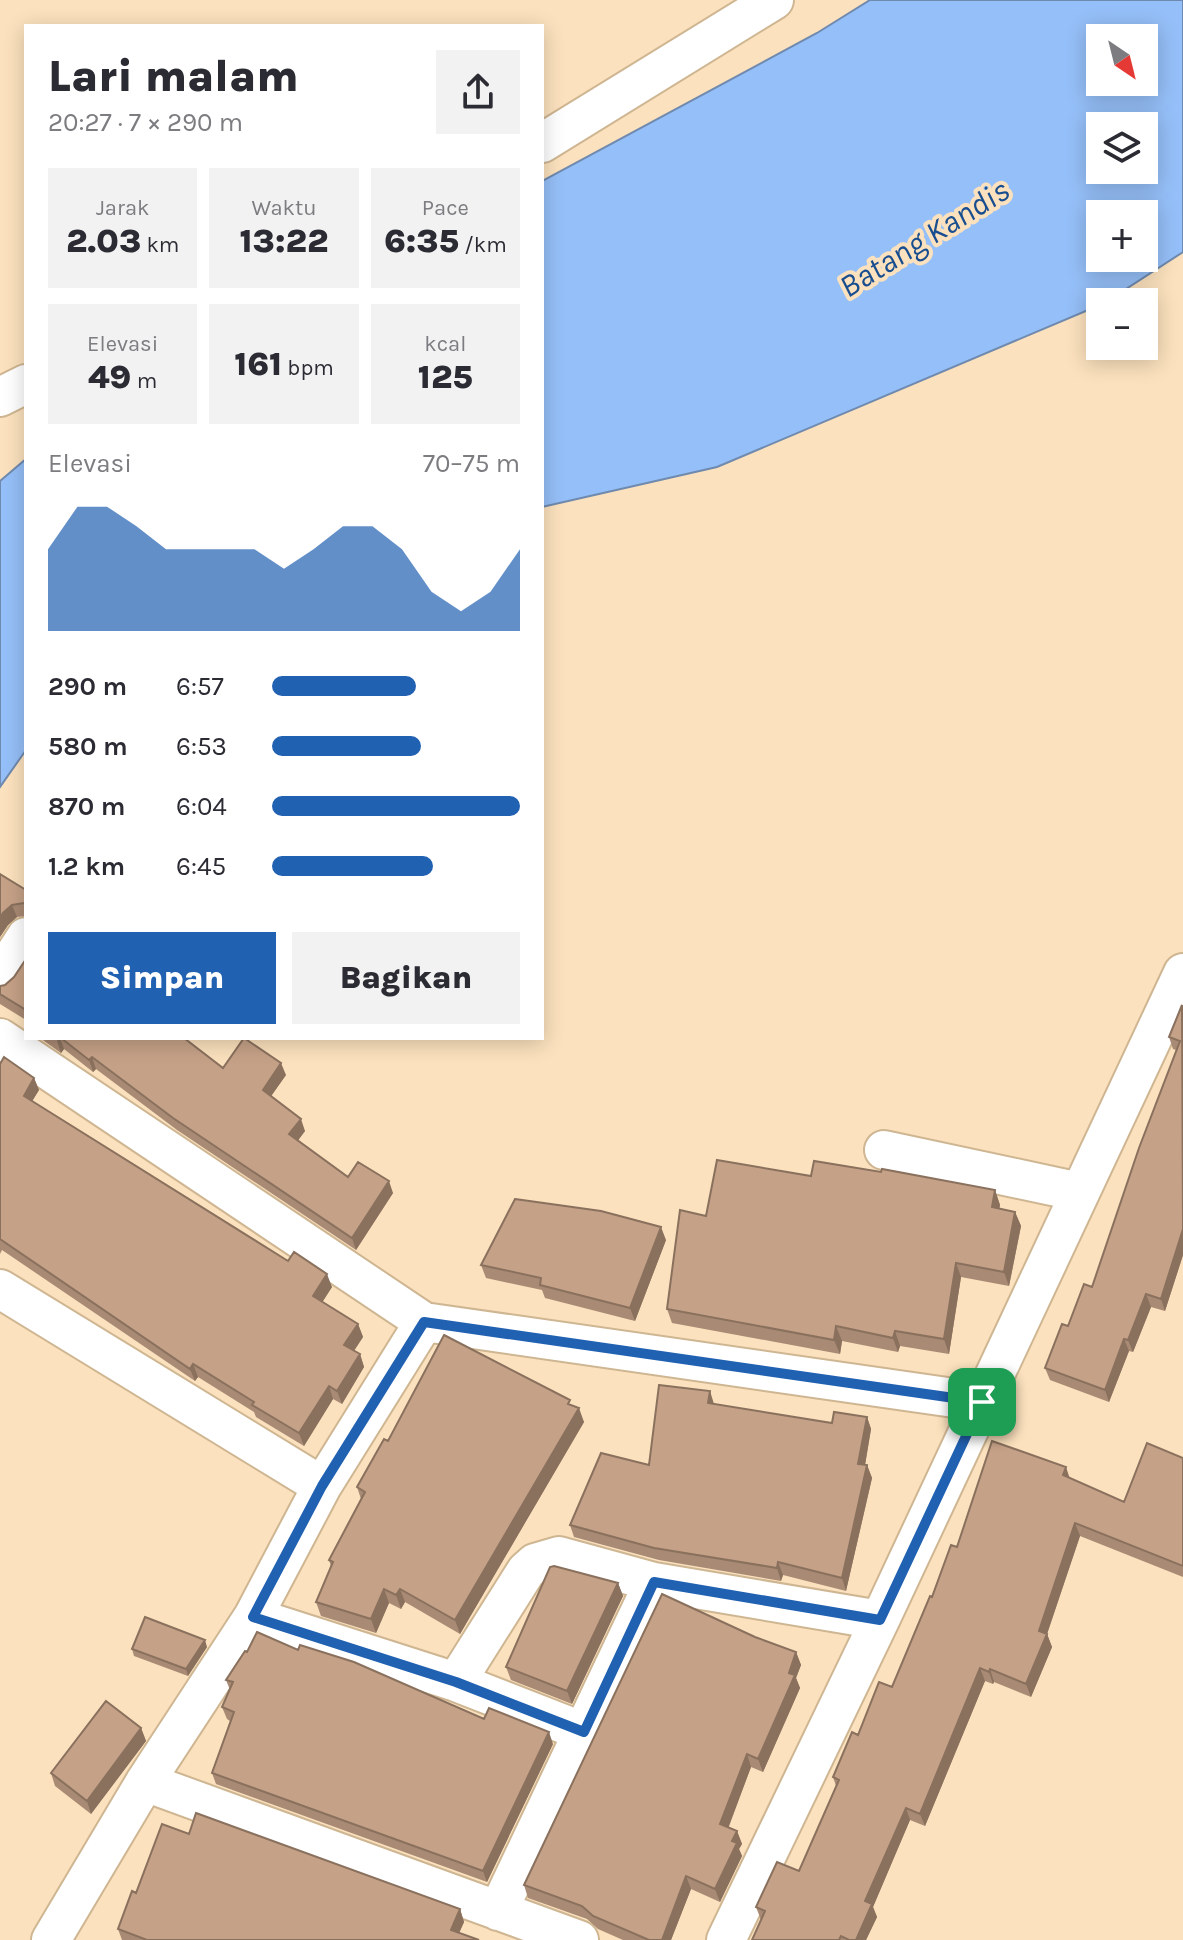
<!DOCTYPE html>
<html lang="id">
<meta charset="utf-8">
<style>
:root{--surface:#fff;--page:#f2f2f3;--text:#2b2b33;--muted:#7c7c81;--accent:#2161b2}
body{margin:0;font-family:Karla,sans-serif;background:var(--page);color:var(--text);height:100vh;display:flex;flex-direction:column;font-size:30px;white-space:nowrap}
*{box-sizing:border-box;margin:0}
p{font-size:26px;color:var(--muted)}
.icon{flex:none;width:44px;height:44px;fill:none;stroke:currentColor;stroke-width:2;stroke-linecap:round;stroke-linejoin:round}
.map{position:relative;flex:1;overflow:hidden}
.side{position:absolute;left:24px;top:24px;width:520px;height:1016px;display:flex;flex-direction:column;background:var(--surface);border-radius:0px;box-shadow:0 4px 20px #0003}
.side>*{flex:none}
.needle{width:52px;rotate:145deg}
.fabs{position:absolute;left:1086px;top:24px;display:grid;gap:16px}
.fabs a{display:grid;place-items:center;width:72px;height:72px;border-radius:0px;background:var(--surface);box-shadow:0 4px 20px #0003;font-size:40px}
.pin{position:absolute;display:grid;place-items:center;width:68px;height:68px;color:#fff;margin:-34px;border-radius:16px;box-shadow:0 4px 12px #0006}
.round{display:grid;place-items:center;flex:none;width:84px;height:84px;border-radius:0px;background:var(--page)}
.summary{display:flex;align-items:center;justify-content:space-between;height:136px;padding:0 24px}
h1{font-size:44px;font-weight:800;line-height:60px}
.stats{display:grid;grid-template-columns:repeat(3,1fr);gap:12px;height:136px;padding:8px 24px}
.stats div{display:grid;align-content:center;border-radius:0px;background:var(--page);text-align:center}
.stats b{font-size:34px;font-weight:800}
.stats small{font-size:22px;font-weight:400}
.stats p{font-size:22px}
.chart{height:224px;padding:16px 24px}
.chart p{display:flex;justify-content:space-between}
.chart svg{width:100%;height:144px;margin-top:8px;fill:var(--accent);opacity:.7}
.button{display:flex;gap:16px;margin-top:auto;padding:16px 24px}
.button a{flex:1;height:92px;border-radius:0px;background:var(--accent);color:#fff;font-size:32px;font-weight:800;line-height:92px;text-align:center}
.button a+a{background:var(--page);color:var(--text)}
ul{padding:0 24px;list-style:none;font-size:26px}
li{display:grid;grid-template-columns:128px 96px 1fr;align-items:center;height:60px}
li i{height:20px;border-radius:10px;background:var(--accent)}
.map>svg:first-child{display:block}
</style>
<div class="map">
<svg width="1183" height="1940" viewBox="0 0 1183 1940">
<rect width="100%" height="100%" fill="#fbe1bd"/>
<path fill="#95bff8" stroke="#6f8aae" stroke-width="2" fill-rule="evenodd" d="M 870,0 L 1183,0 L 1183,252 L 1106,302 L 1100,302 L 1100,305 L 717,467 L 542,507 L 542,181 L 817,33 ZM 1100,38 L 1144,38 L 1144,82 L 1100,82 ZM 1100,126 L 1144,126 L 1144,170 L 1100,170 ZM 1100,214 L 1144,214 L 1144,258 L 1100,258 Z
M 26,459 L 26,750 L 0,787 L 0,481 Z"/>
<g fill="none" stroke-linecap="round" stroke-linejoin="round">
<defs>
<path id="street" d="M 542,143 L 774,0
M 0,397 L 26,384
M 0,977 L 26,937
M 0,1038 L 424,1322
M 884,1150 L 1080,1192
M 0,1289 L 322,1486
M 253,1617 L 456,1682 L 584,1732
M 456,1682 L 526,1571 L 535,1563 L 559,1556 L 654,1582 L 880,1620
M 145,1782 L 579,1940
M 498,1911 L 654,1582
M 51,1940 L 145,1782 L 253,1617 L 322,1486 L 424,1322 L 982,1402
M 726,1940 L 880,1620 L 1183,973"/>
</defs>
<use href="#street" stroke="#cfb692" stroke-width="42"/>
<use href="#street" stroke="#fff" stroke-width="38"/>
</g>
<path fill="#a98a74" d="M 0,874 L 26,890 L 26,916 L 17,917 L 8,925 L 0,937 Z
M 26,959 L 26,1020 L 0,1004 L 0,986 L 5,985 L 14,977 Z
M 1183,1005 L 1183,1255 L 1165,1311 L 1151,1307 L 1133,1352 L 1129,1351 L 1109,1402 L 1050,1380 L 1045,1368 L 1068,1326 L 1092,1287 L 1176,1050 L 1173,1049 L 1169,1037 Z
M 40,1038 L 184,1038 L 223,1068 L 286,1075 L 271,1096 L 305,1131 L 298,1140 L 348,1177 L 393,1193 L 356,1250 L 177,1130 L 96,1069 L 93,1072 L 64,1049 L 61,1053 Z
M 0,1064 L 34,1078 L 39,1090 L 32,1101 L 288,1261 L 332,1287 L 322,1302 L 358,1324 L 363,1337 L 354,1351 L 360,1354 L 364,1367 L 342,1404 L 333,1399 L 304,1446 L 256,1417 L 254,1412 L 198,1377 L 195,1381 L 2,1250 L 0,1254 Z
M 811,1176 L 995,1190 L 1000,1205 L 999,1209 L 1015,1212 L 1021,1226 L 1009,1286 L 961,1277 L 949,1354 L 900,1346 L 898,1352 L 842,1341 L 840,1354 L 672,1323 L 667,1309 L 706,1216 Z
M 666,1240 L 635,1321 L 545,1298 L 542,1290 L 486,1278 L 481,1265 Z
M 714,1404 L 832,1423 L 867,1417 L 871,1429 L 865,1465 L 867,1465 L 872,1478 L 846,1591 L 783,1575 L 781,1581 L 659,1560 L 574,1537 L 570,1525 L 649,1465 Z
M 572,1405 L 584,1422 L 460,1634 L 405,1602 L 401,1609 L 389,1603 L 376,1633 L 321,1616 L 316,1602 L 331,1566 L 329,1560 L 361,1499 L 357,1487 L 388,1441 Z
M 1183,1458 L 1183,1577 L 1080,1536 L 1047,1634 L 1052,1647 L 1031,1697 L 994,1682 L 993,1684 L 985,1681 L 925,1826 L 910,1820 L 873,1907 L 877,1917 L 866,1940 L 752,1940 L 761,1920 L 756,1907 L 799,1871 L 836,1786 L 833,1777 L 858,1735 L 892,1687 L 932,1597 L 957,1547 L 1070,1478 L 1124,1502 Z
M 618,1583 L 623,1596 L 572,1704 L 511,1680 L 506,1667 Z
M 755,1637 L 796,1652 L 801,1665 L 796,1678 L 800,1688 L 763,1772 L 751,1767 L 728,1827 L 737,1831 L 742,1844 L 739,1849 L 742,1856 L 720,1902 L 691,1889 L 671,1940 L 623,1940 L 598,1929 L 587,1919 L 528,1898 L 524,1885 Z
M 207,1647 L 188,1676 L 134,1656 L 132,1649 Z
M 298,1650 L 484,1719 L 553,1744 L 487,1882 L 216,1784 L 212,1773 L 230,1721 L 227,1719 L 222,1707 L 230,1690 L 226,1680 L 247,1652 Z
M 141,1728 L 146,1741 L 91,1814 L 55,1786 L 51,1773 Z
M 189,1834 L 460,1909 L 464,1922 L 459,1933 L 479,1940 L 122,1940 L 118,1929 L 136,1893 Z"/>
<path fill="#8a715e" d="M 12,905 L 17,917 L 8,925 L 0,937 L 0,918 L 3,913 Z
M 59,1038 L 60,1038 L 64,1049 L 61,1053 L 57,1041 Z
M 92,1057 L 96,1069 L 93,1072 L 89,1060 Z
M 281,1063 L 286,1075 L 267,1102 L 263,1090 Z
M 34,1078 L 39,1090 L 28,1108 L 24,1096 Z
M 301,1119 L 305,1131 L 294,1146 L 289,1134 Z
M 389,1181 L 393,1193 L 356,1250 L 352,1238 Z
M 995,1190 L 1000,1205 L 997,1222 L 992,1207 Z
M 1015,1212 L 1021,1226 L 1009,1286 L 1004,1272 Z
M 661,1227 L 666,1240 L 635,1321 L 630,1308 Z
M 1183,1229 L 1183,1255 L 1165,1311 L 1161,1299 Z
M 956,1263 L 961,1277 L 949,1354 L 944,1339 Z
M 327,1274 L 332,1287 L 318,1309 L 313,1296 Z
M 1146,1294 L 1151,1307 L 1133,1352 L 1128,1340 Z
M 358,1324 L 363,1337 L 349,1358 L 344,1345 Z
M 836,1326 L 842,1341 L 840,1354 L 834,1340 Z
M 895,1331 L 900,1346 L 898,1352 L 893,1338 Z
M 1124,1339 L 1129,1351 L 1109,1402 L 1105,1390 Z
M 360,1354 L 364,1367 L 342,1404 L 337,1391 Z
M 193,1364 L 198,1377 L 195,1381 L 190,1369 Z
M 329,1386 L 333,1399 L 304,1446 L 299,1433 Z
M 710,1391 L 714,1404 L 708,1403 Z
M 579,1408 L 584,1422 L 460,1634 L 455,1620 Z
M 867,1417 L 871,1429 L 863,1477 L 858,1464 Z
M 867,1465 L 872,1478 L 846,1591 L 842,1578 Z
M 1066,1467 L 1070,1479 L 1063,1475 Z
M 1075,1523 L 1080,1536 L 1047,1634 L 1052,1647 L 1031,1697 L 1026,1684 L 1039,1631 Z
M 778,1562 L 783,1575 L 781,1581 L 777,1568 Z
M 618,1583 L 623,1596 L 572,1704 L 567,1691 Z
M 384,1589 L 389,1603 L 376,1633 L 371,1619 Z
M 400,1589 L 405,1602 L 401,1609 L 396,1595 Z
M 205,1640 L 207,1647 L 188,1676 L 186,1669 Z
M 796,1652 L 801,1665 L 796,1678 L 800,1688 L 763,1772 L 758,1759 Z
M 980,1668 L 985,1681 L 925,1826 L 920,1814 Z
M 990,1669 L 994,1682 L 993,1684 L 989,1672 Z
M 141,1728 L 146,1741 L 91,1814 L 87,1801 Z
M 549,1732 L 553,1744 L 487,1882 L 483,1871 Z
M 747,1754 L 751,1767 L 725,1837 L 720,1824 Z
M 906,1808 L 910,1820 L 873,1907 L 877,1917 L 866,1940 L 856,1940 L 865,1901 Z
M 737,1831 L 742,1844 L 739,1849 L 742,1856 L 720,1902 L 715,1889 Z
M 686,1876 L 691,1889 L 671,1940 L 662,1940 Z
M 460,1909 L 464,1922 L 456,1940 L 451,1930 Z"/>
<path fill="#c5a187" stroke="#8a715e" stroke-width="2" d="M 0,874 L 26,890 L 26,904 L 24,903 L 12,905 L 3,913 L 0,918 Z
M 26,959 L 26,1010 L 0,994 L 0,986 L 5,985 L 14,977 Z
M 1182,1005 L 1183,1229 L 1161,1299 L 1146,1294 L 1128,1340 L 1124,1339 L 1105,1390 L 1045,1368 L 1062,1324 L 1068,1326 L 1084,1284 L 1092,1287 L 1139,1148 L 1180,1041 L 1169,1037 Z
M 61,1038 L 184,1038 L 223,1068 L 244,1038 L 281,1063 L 263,1090 L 301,1119 L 289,1134 L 348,1177 L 358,1162 L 389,1181 L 352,1238 L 173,1118 L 92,1057 L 89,1060 Z
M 4,1057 L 34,1078 L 24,1096 L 288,1261 L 294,1252 L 327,1274 L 313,1296 L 358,1324 L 344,1345 L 360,1354 L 337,1391 L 329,1386 L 299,1433 L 252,1405 L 254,1402 L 193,1364 L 190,1369 L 0,1239 L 0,1064 Z
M 717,1160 L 811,1176 L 814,1161 L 881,1172 L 882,1169 L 995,1190 L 992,1207 L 1015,1212 L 1004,1272 L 956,1263 L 944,1339 L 895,1331 L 893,1338 L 836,1326 L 834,1340 L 667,1309 L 680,1210 L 706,1216 Z
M 515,1199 L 601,1211 L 661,1227 L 630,1308 L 540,1285 L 541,1278 L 481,1265 Z
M 444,1335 L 570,1400 L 568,1404 L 579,1408 L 455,1620 L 400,1589 L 396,1595 L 384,1589 L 371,1619 L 316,1602 L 333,1562 L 329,1560 L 365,1492 L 357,1487 L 384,1439 L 388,1441 Z
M 659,1385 L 710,1391 L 708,1403 L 832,1423 L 834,1412 L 867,1417 L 858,1464 L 867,1465 L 842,1578 L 778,1562 L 777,1568 L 654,1548 L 570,1525 L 601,1453 L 649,1465 Z
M 992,1441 L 1066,1467 L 1063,1475 L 1124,1502 L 1147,1443 L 1183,1458 L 1183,1566 L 1075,1523 L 1039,1631 L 1047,1634 L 1026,1684 L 990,1669 L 989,1672 L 980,1668 L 920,1814 L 906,1808 L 865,1901 L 872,1904 L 856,1940 L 849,1940 L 841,1936 L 839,1940 L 752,1940 L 765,1911 L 756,1907 L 777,1862 L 799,1871 L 839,1780 L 833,1777 L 852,1732 L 858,1735 L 879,1682 L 892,1687 L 930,1596 L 932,1597 L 951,1545 L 957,1547 Z
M 554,1566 L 618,1583 L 567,1691 L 506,1667 L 550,1567 Z
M 662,1594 L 755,1637 L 796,1652 L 789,1673 L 795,1675 L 758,1759 L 747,1754 L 720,1824 L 737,1831 L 732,1841 L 737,1843 L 715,1889 L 686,1876 L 662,1940 L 649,1940 L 593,1916 L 582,1906 L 524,1885 Z
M 145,1617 L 205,1640 L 186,1669 L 132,1649 Z
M 257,1632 L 298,1650 L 300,1645 L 354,1662 L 484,1719 L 489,1708 L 549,1732 L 483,1871 L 212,1773 L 234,1712 L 222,1707 L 233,1682 L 226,1680 L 245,1651 L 247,1652 Z
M 106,1701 L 141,1728 L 87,1801 L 51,1773 Z
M 196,1813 L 460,1909 L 451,1930 L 479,1940 L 147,1940 L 118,1929 L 132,1891 L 136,1893 L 162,1824 L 189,1834 Z"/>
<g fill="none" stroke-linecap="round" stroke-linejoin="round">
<defs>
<path id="route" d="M 424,1322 L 982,1402 L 880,1620 L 654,1582 L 584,1732 L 456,1682 L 253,1617 L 322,1486 Z"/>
</defs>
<use href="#route" stroke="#fff" stroke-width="16"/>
<use href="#route" stroke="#2161b2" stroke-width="10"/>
</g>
<g text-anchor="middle" stroke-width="8" stroke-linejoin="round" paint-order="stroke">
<g font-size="32" font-style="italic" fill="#184d8f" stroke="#fbe1bd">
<text transform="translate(924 238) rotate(-32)" y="11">Batang Kandis</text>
</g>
</g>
</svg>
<div class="fabs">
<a><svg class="needle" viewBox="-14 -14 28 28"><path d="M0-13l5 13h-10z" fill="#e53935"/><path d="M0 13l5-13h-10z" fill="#7c7c81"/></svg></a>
<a><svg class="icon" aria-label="layers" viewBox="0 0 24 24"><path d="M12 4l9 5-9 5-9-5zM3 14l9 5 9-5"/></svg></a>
<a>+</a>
<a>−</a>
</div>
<div class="pin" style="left:982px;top:1402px;background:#1e9e55"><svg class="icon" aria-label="arrive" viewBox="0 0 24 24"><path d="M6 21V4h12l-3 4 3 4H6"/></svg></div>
<section class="side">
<div class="summary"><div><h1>Lari malam</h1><p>20:27 · 7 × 290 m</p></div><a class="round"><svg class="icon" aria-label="share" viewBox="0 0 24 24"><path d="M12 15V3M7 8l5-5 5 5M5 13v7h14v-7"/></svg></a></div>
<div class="stats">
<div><p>Jarak</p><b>2.03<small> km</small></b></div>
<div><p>Waktu</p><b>13:22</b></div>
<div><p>Pace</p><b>6:35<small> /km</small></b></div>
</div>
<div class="stats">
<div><p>Elevasi</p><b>49<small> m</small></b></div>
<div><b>161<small> bpm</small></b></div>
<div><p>kcal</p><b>125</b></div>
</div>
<div class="chart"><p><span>Elevasi</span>70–75 m</p>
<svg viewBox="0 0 160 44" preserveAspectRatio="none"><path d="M0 44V19L10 6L20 6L30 12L40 19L50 19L60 19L70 19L80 25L90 19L100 12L110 12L120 19L130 32L140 38L150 32L160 19V44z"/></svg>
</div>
<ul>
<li><b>290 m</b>6:57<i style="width:58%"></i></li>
<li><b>580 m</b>6:53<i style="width:60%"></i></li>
<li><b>870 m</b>6:04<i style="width:100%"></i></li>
<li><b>1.2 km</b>6:45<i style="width:65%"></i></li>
</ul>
<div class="button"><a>Simpan</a><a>Bagikan</a></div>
</section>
</div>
